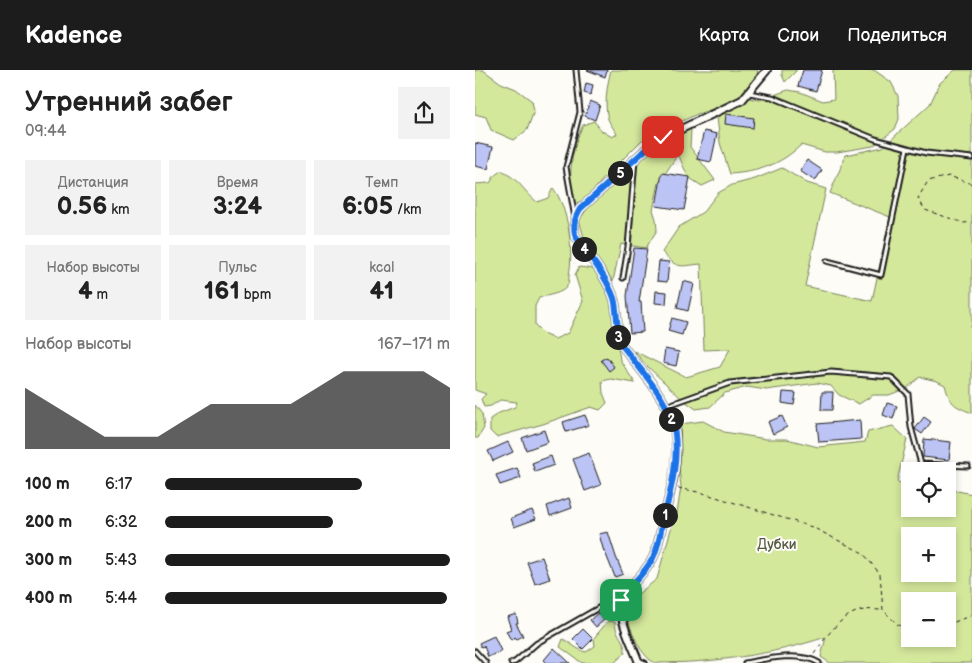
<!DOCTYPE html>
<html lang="ru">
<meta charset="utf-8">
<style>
:root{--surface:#fff;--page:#f2f2f2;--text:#222;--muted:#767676;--accent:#1c1c1c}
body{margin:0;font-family:"Balsamiq Sans",sans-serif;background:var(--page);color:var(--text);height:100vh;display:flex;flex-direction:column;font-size:19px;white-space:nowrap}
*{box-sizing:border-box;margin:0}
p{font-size:16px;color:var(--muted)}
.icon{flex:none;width:28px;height:28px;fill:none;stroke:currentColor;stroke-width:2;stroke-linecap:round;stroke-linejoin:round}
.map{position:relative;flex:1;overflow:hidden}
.drawer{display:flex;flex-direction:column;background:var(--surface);width:475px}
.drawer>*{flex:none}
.tools{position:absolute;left:426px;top:392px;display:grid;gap:10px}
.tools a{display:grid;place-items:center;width:55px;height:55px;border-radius:0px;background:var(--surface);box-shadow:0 2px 8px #0003;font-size:25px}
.pin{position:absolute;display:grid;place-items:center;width:42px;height:42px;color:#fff;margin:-21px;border-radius:10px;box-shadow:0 2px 8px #0006}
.km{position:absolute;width:25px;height:25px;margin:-12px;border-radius:50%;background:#222;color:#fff;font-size:14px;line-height:25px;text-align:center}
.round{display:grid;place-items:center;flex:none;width:52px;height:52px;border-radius:0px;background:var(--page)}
.overview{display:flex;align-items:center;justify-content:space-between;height:85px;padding:0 25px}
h1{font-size:28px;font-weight:800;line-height:38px}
.stats{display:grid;grid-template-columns:repeat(3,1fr);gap:8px;height:85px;padding:5px 25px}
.stats div{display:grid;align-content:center;border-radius:0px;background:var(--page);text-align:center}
.stats b{font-size:25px;font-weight:800}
.stats small{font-size:14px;font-weight:400}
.stats p{font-size:14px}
.chart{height:140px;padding:10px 25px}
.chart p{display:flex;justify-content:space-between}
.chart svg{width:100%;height:90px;margin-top:5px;fill:var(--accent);opacity:.7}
ul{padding:0 25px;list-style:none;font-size:16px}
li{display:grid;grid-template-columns:80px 60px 1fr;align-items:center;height:38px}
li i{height:12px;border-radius:6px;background:var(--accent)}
header{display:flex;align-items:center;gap:30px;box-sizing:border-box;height:70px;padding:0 25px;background:var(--accent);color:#fff}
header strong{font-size:24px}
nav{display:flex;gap:28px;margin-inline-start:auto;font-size:18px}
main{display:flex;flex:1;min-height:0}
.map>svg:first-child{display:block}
</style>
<header>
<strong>Kadence</strong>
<nav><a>Карта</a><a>Слои</a><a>Поделиться</a></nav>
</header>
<main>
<section class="drawer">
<div class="overview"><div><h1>Утренний забег</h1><p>09:44</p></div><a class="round"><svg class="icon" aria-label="share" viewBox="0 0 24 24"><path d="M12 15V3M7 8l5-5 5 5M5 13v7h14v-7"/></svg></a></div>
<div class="stats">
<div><p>Дистанция</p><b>0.56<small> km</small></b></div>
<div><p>Время</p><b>3:24</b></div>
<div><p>Темп</p><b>6:05<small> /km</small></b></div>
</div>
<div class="stats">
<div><p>Набор высоты</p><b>4<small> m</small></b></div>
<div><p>Пульс</p><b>161<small> bpm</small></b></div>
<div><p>kcal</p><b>41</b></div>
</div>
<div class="chart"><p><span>Набор высоты</span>167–171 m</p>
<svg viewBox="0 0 160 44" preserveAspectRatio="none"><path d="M0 44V14L10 22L20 30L30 38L40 38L50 38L60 30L70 22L80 22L90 22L100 22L110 14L120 6L130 6L140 6L150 6L160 14V44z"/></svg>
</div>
<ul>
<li><b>100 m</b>6:17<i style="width:69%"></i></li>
<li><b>200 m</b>6:32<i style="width:59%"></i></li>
<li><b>300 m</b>5:43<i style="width:100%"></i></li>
<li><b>400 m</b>5:44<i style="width:99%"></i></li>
</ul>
</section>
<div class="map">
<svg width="497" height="593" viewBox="0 0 497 593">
<rect width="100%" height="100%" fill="#fdfcf7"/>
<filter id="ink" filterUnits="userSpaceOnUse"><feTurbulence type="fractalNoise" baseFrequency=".02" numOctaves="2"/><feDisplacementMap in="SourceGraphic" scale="10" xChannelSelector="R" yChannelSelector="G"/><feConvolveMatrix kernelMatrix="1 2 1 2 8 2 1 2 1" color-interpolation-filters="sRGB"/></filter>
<g filter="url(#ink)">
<path fill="#d4e89c" stroke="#78825c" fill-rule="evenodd" d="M 0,0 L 8,0 L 26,13 L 41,19 L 57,31 L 59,41 L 52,60 L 39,70 L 16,60 L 11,47 L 0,44 Z
M 136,0 L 283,0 L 280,13 L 257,33 L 222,44 L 167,70 L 128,109 L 110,132 L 100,134 C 91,110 97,77 108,55 L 119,51 L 127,61 L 137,67 L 142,64 C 139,59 135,54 133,49 C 129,34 132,15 136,0 Z
M 307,0 L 322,0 L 310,12 L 307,5 Z
M 358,0 L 399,0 L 416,12 L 423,26 L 424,49 L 420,59 L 398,76 L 362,82 L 350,82 L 326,75 C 305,95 283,102 255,104 L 245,73 L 242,47 L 274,28 L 285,30 L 313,20 L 325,22 L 348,31 L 359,29 Z
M 480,0 L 497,0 L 497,256 L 495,257 L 497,259 L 497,343 C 479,336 475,334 470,315 L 462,311 L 445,307 L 432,318 L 414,325 L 398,325 L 384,334 L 364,325 L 356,316 L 342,313 L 291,320 L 272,317 L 250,323 L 235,337 L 221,339 L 207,329 L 172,296 L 159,281 L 211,307 L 245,297 L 255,279 L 229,280 L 226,194 C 204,196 203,200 187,182 L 204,157 L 228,142 L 243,123 L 257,115 L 280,109 L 307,98 L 332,113 L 351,119 L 330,216 L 397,231 L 415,147 L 355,123 L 371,85 L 408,77 L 455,34 L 465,13 Z
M 211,58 L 216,60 L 215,77 L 240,110 L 227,116 L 213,107 L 203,84 L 184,113 L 178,140 L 181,149 L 182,160 L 171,178 L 146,174 L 138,211 L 111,174 L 104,150 L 117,132 L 137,111 L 169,87 L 179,75 Z
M 26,101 C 45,109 47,120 62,132 L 73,128 L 78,118 C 93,137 99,180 94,205 C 94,208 94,213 92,216 C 88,224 72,225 64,228 L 60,236 L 60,255 L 70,265 L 80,269 L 93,263 L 108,231 L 100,205 L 104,197 L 119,199 L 136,229 L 145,290 L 160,313 L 136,309 L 127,311 L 128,323 L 132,333 L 125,340 L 116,337 L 68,354 L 21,367 L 15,361 L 15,349 L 24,343 L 40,337 L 42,332 L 25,330 L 16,336 L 9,337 L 6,329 L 11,324 L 0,320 L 0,114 L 15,113 L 20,105 Z
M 0,335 L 7,344 L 9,358 L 3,368 L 0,368 Z
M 228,351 L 249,362 L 291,369 L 312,369 L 343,377 L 390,372 L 393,362 L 418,356 L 432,369 L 422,412 L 435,414 L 435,439 L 472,439 L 473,419 L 497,424 L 497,593 L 355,593 L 346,587 L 351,567 C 296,585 238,593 180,593 C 163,585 153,552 149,535 L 182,509 L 196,459 L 202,443 L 206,417 L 204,397 L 206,354 ZM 435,466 L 472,466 L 472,504 L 435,504 ZM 435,531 L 472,531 L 472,569 L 435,569 Z
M 133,551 L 140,552 C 140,565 151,570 150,583 L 139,593 L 107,593 L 85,577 L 88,569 C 96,573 102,580 111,582 L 120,576 L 119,568 Z"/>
<path fill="#bcc4f5" stroke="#1c1c1c" d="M 112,0 L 132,0 L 130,7 Z
M 328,0 L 347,0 L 341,21 L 323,16 Z
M 111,13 L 118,15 L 116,25 L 109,23 Z
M 115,31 L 125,35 L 120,50 L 110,46 Z
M 251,44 L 279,48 L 278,58 L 250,54 Z
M 229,61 L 242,64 L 236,92 L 222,89 Z
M 0,73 L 18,77 L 13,99 L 0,96 Z
M 332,90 L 347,100 L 340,111 L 325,101 Z
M 187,103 L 215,107 L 209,140 L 181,136 Z
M 159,178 L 172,179 L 164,232 L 166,232 L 168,262 L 155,263 L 152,226 Z
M 184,191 L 194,192 L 192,212 L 182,211 Z
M 208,211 L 219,214 L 213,241 L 202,238 Z
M 181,221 L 192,222 L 191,234 L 180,233 Z
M 197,248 L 211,252 L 207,265 L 193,261 Z
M 190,279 L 204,282 L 201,296 L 188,293 Z
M 132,287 L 139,297 L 134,301 L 126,290 Z
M 308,322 L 321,323 L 319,335 L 307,333 Z
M 347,322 L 358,322 L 357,340 L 346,340 Z
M 412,333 L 422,336 L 418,349 L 408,345 Z
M 110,345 L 114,355 L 91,362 L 88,352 Z
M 307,346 L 312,357 L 298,364 L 293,352 Z
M 449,347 L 456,352 L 447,364 L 440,359 Z
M 385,350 L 386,369 L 344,372 L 342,354 Z
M 69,360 L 73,372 L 51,380 L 47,368 Z
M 449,369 L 476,372 L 474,390 L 448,387 Z
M 33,372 L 38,382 L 18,391 L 13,381 Z
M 114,383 L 126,415 L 110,421 L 98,389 Z
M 76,386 L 79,395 L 60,402 L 57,393 Z
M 42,398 L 46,408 L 25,415 L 21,405 Z
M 94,428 L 97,438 L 75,446 L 72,436 Z
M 57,440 L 61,449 L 39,457 L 36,448 Z
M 133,462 L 141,487 L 148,504 L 140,507 L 130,482 L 129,482 L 124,464 Z
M 67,487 L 75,509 L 60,514 L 52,492 Z
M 123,543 L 129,550 L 121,557 L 115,550 Z
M 41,544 L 43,553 L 41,553 L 48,566 L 42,569 L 40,567 L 36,570 L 31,561 L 36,559 L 32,547 Z
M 108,559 L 118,569 L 108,579 L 98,569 Z
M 19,566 L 26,581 L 13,587 L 9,576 L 6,577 L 4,573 Z
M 79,578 L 95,593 L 72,593 L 69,590 Z"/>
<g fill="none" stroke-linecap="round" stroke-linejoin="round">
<defs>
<path id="lane" d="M 274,23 L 297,27 L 400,69 L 451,83 L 497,88
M 100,148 L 91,97 L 105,42 L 101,0
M 352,191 L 406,205 L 432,78
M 148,208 L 153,177 L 160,90
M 191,336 L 255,313 L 356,302 L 416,307 L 433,324 L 436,357 L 446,394 L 493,396
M 0,581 L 11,593
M 163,590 L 170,593
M 36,593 L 40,592 L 62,573 L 148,524
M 270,593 C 290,589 326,581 344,593"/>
<path id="street" d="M 164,593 C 157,572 139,545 149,523 C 159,513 171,501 178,488 C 183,478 185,466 187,455 C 195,423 208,383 197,350 C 187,322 164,298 146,274 C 141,260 143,243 139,228 C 131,205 113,185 100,165 C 98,154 100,148 105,139 L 179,72 L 267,30 L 292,0"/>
</defs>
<use href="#lane" stroke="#1c1c1c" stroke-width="7"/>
<use href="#street" stroke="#1c1c1c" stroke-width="10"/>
<path stroke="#1c1c1c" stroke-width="1" stroke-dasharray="4 4" stroke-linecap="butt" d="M 497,114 L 474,106 L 453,111 L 443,128 L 450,140 L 489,153 L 497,152
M 203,418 L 228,423 L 337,457 L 388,483 L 405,504 L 408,540 L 423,555 L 435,558
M 472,555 L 497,545
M 339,584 C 351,567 367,542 390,540 C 396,539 402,540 407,540"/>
<use href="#lane" stroke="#fdfcf7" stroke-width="3"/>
<use href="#street" stroke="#fdfcf7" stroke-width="6"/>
</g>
</g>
<g fill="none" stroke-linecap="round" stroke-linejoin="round" filter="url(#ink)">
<defs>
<path id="route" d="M 146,530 L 149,523 C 159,513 171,501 178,488 C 183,478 185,466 187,455 C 195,424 207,382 197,350 C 187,322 164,298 146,274 C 141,260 143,243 139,228 C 131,205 113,185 100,165 C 98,154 100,148 105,139 L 179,72 L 188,67"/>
</defs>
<use href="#route" stroke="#fff" stroke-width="10"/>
<use href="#route" stroke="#1a73e8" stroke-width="6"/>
</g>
<g text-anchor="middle" stroke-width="4" stroke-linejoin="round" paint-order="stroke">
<g font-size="14" fill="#535942" stroke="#fdfcf7">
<text x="302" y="479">Дубки</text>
</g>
</g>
</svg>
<div class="tools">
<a><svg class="icon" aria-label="locate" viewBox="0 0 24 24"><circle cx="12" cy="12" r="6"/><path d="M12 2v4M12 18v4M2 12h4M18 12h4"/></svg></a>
<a>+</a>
<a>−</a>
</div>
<div class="pin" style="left:146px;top:530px;background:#1e9e55"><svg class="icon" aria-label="arrive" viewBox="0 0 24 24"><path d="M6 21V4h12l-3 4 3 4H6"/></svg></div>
<div class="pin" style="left:188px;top:67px;background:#d93025"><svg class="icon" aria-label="check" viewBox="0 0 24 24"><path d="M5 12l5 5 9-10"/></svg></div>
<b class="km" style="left:190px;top:445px">1</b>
<b class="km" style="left:196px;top:349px">2</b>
<b class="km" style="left:143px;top:267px">3</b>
<b class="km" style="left:109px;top:179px">4</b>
<b class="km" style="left:145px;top:103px">5</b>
</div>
</main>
